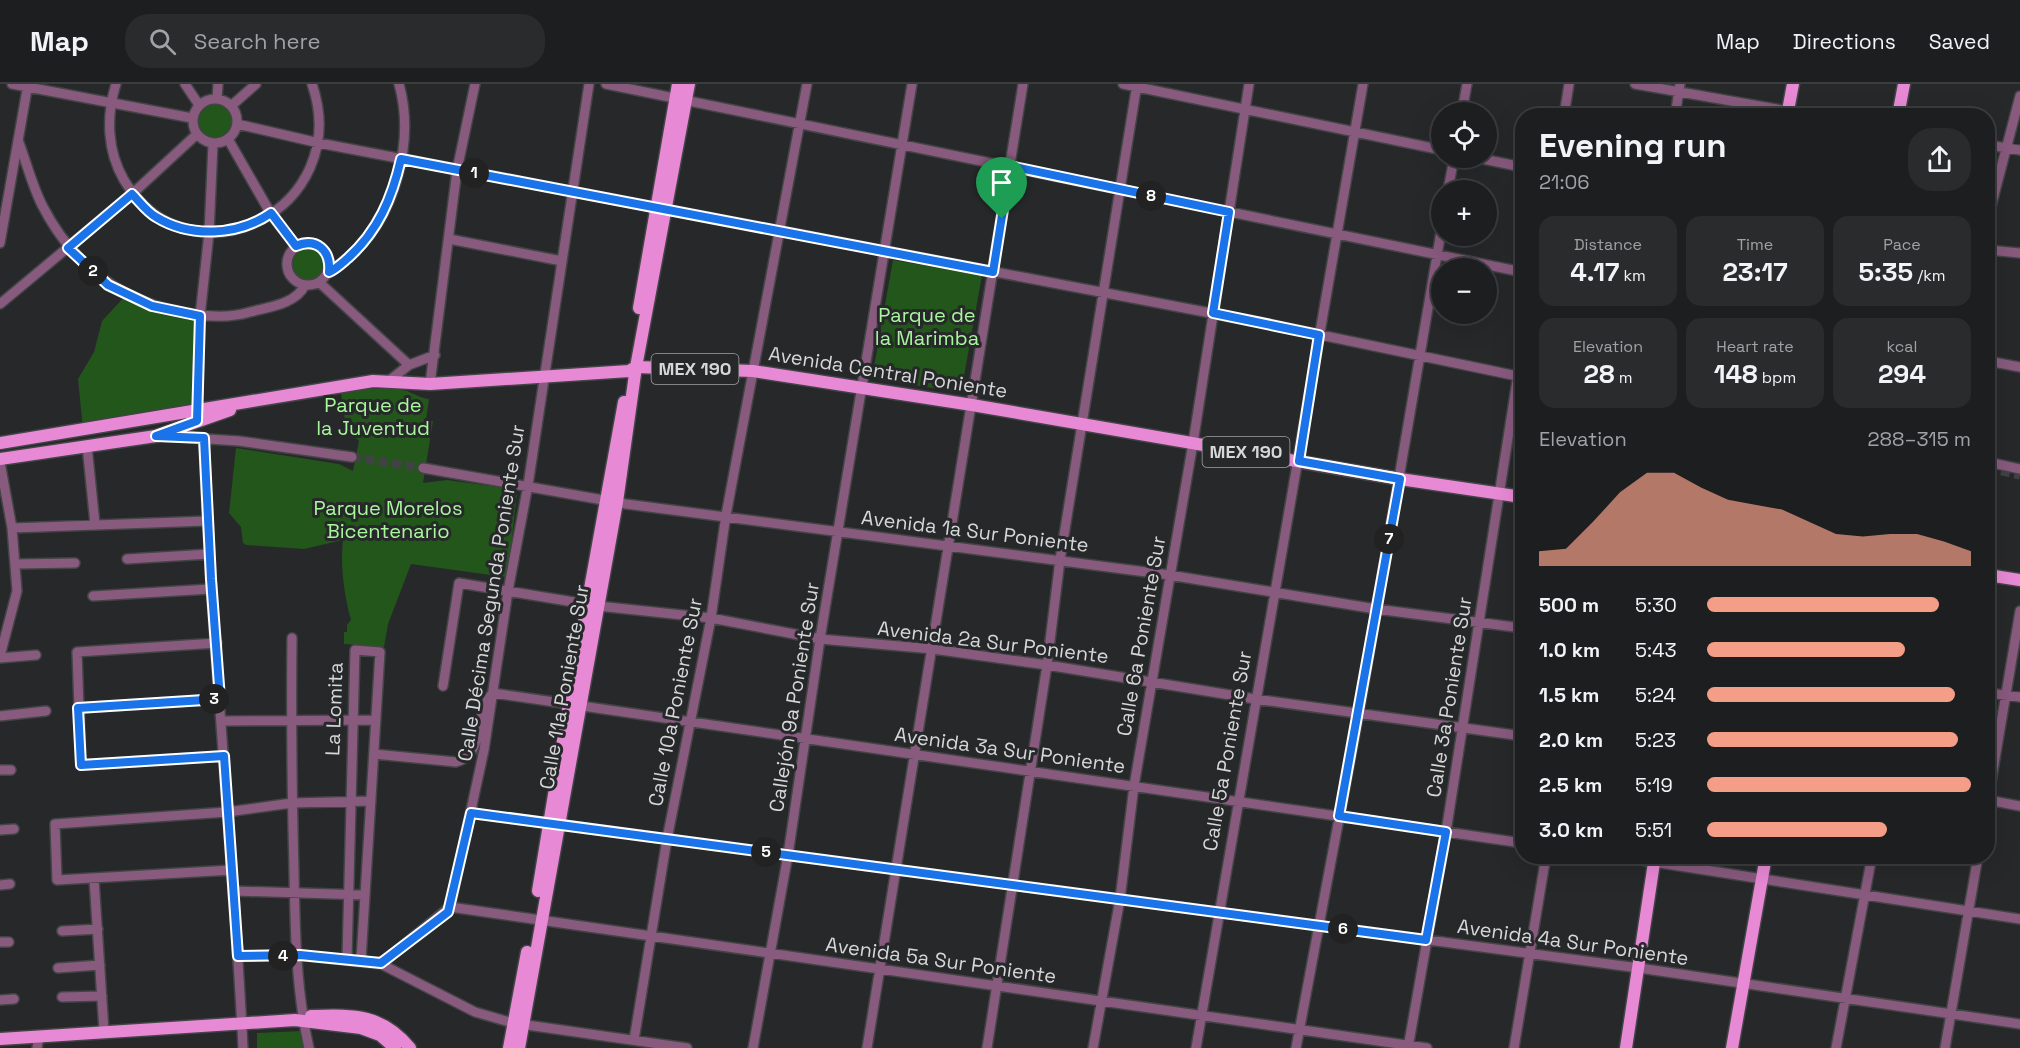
<!DOCTYPE html>
<meta charset="utf-8">
<style>
:root{--surface:#1d1e20;--page:#2a2b2d;--text:#f1f3f6;--muted:#a0a2a5;--line:#3b3c3e;--accent:#f49e88}
body{margin:0;font-family:"Space Grotesk",sans-serif;background:var(--page);color:var(--text);height:100vh;display:flex;flex-direction:column;font-size:22px;white-space:nowrap}
*{box-sizing:border-box;margin:0}
p{font-size:20px;color:var(--muted)}
.icon{flex:none;width:33px;height:33px;fill:none;stroke:currentColor;stroke-width:2;stroke-linecap:round;stroke-linejoin:round}
.map{position:relative;flex:1;overflow:hidden}
.drawer{position:absolute;left:1515px;top:24px;width:480px;height:756px;display:flex;flex-direction:column;background:var(--surface);border-radius:24px;box-shadow:0 6px 24px #0002,0 0 0 2px var(--line)}
.drawer>*{flex:none}
.buttons{position:absolute;left:1431px;top:18px;display:grid;gap:12px}
.buttons a{display:grid;place-items:center;width:66px;height:66px;border-radius:50%;background:var(--surface);box-shadow:0 6px 24px #0002,0 0 0 2px var(--line);font-size:30px}
.pin{position:absolute;display:grid;place-items:center;width:51px;height:51px;color:#fff;margin:-62px -26px;border-radius:50% 50% 50% 0;rotate:-45deg;box-shadow:0 0 6px #0007}
.pin .icon{rotate:45deg}
.km{position:absolute;width:30px;height:30px;margin:-15px;border-radius:50%;background:#222;color:#fff;font-size:16px;line-height:30px;text-align:center}
.round{display:grid;place-items:center;flex:none;width:63px;height:63px;border-radius:24px;background:var(--page)}
.headline{display:flex;align-items:center;justify-content:space-between;height:102px;padding:0 24px}
h1{font-size:33px;font-weight:800;line-height:45px}
.figures{display:grid;grid-template-columns:repeat(3,1fr);gap:9px;height:102px;padding:6px 24px}
.figures div{display:grid;align-content:center;border-radius:15px;background:var(--page);text-align:center}
.figures b{font-size:26px;font-weight:800}
.figures small{font-size:16px;font-weight:400}
.figures p{font-size:16px}
.chart{height:168px;padding:12px 24px}
.chart p{display:flex;justify-content:space-between}
.chart svg{width:100%;height:108px;margin-top:6px;fill:var(--accent);opacity:.7}
ul{padding:0 24px;list-style:none;font-size:20px}
li{display:grid;grid-template-columns:96px 72px 1fr;align-items:center;height:45px}
li i{height:15px;border-radius:8px;background:var(--accent)}
header{display:flex;align-items:center;gap:36px;box-sizing:border-box;height:84px;padding:0 30px;background:var(--surface);border-bottom:2px solid var(--line)}
header strong{font-size:28px}
nav{display:flex;gap:33px;margin-inline-start:auto;font-size:21px}
.search{width:420px;height:54px;background:var(--page);display:flex;align-items:center;gap:15px;box-sizing:border-box;padding:0 21px;border-radius:24px;color:var(--muted);font-size:22px}
.map>svg:first-child{display:block}
</style>
<header>
<strong>Map</strong>
<div class="search"><svg class="icon" aria-label="search" viewBox="0 0 24 24"><circle cx="10" cy="10" r="6"/><path d="M15 15l6 6"/></svg>Search here</div>
<nav><a>Map</a><a>Directions</a><a>Saved</a></nav>
</header>
<div class="map">
<svg width="2020" height="964" viewBox="0 0 2020 964">
<rect width="100%" height="100%" fill="#27282a"/>
<path fill="#22561b" d="M195 37a19 19 0 1 1 38 0a19 19 0 1 1-38 0Z
M291 179a17 17 0 1 1 34 0a17 17 0 1 1-34 0Z
M 893,176 L 982,191 L 961,309 L 872,294 Z
M 127,210 L 200,232 L 195,324 L 83,345 L 78,295 L 94,268 L 102,237 Z
M 368,305 C 381,305 395,304 407,307 C 415,310 420,314 429,315 L 426,336 L 433,337 L 423,399 L 447,396 L 513,405 L 517,409 L 508,488 L 505,493 L 411,480 L 388,540 L 384,563 L 344,560 L 344,548 L 347,548 L 347,541 L 351,536 C 344,511 340,481 343,456 L 304,465 L 246,461 L 243,459 L 241,443 L 229,429 L 236,364 L 339,380 L 353,387 L 359,357 L 346,344 L 341,309 Z
M 302,947 L 304,964 L 257,964 L 257,949 Z"/>
<g fill="none" stroke-linecap="round" stroke-linejoin="round">
<path stroke="#414244" stroke-width="9" stroke-dasharray="9 4.5" stroke-linecap="butt" d="M 352,373 L 423,384
M 1988,384 L 2020,391"/>
<defs>
<path id="minor" d="M 12,0 L 192,34
M 116,0 C 106,32 107,67 124,96 C 190,207 355,126 312,0
M 185,0 L 199,21
M 606,0 L 1522,188
M 1123,0 L 1442,66
M 1635,0 L 1816,32
M193 37a22 22 0 1 1 44 0a22 22 0 1 1-44 0Z
M 217,15 L 218,0
M 231,22 L 256,0
M 1462,28 L 1467,0
M 1564,32 L 1569,0
M 1675,32 L 1680,0
M 237,40 L 319,59 L 1263,239 L 1522,293
M 228,55 L 271,130 L 296,162
M 18,56 C 26,77 32,101 42,121 C 70,176 116,215 177,227 C 199,232 227,235 250,228 C 269,223 296,220 305,201
M 1988,61 L 2020,66
M 1478,74 L 1522,83
M 1448,106 L 1454,74
M 1988,134 L 2020,12
M 449,155 L 562,177
M287 180a21 21 0 1 1 42 0a21 21 0 1 1-42 0Z
M 0,159 L 28,0
M 1988,166 L 2020,169
M 329,188 C 337,184 344,177 351,171 C 395,132 415,58 399,0
M 320,199 L 409,281
M 0,220 L 132,110 L 196,51
M 1988,277 L 2020,283
M 390,296 L 409,281 L 435,271
M 430,300 L 457,86 L 475,0
M 197,332 L 200,232 L 209,149 L 213,60
M 162,352 L 239,357 L 352,373
M 204,354 C 211,558 233,761 243,964
M 87,362 L 95,440
M 0,378 L 12,444 L 17,507 L 0,572
M 1988,378 L 2020,385
M 423,384 L 626,420 L 1169,491 L 1376,525 L 1522,544
M 12,444 L 207,437
M 127,475 L 209,470
M 15,480 L 75,479
M 93,512 L 211,505
M 292,554 C 291,631 292,709 294,787 C 295,846 296,906 309,964
M 217,559 L 77,568 L 81,681 L 224,672
M 0,574 L 36,571
M 443,602 L 459,499 L 598,522 L 711,534 L 820,555 L 933,565 L 1047,581 L 1255,615 L 1522,652
M 1988,609 L 2020,613
M 78,624 L 221,615
M 0,632 L 46,627
M 222,637 L 376,636
M 374,670 L 456,678 C 487,670 473,628 493,609 L 1522,759
M 0,686 L 11,686
M 1988,716 L 2020,527
M 1988,716 L 2020,722
M 471,729 L 1639,884 L 2020,940
M 0,746 L 14,745
M 1615,772 L 2020,835
M 232,786 L 57,796 L 55,740 L 227,728 L 292,719 L 371,717
M 94,795 L 104,947
M 0,801 L 10,800
M 235,807 L 365,811
M 450,823 L 1427,964
M 62,847 L 98,845
M 0,858 L 9,858
M 238,872 L 300,871 L 381,880 L 475,928 L 513,939 L 687,964
M 347,875 L 355,566 L 380,568 L 361,876
M 381,880 L 450,823 L 484,666 L 508,507 L 528,401 L 589,0
M 58,884 L 100,881
M 62,913 L 102,912
M 0,916 L 14,915
M 634,956 L 667,755 L 711,534 L 726,431 L 807,0
M 37,964 L 39,953
M 753,964 L 788,771 L 820,555 L 912,0
M 867,964 L 1023,0
M 987,964 L 1047,581 L 1060,476 L 1137,0
M 1093,964 L 1120,815 L 1134,702 L 1193,359 L 1249,0
M 1196,964 L 1363,0
M 1296,964 L 1359,628 L 1442,142
M 1408,964 L 1446,748 L 1522,265
M 1514,964 L 1546,772
M 1836,964 L 1872,772
M 1945,964 L 1978,772"/>
<path id="major" d="M 1787,32 L 1793,0
M 1898,32 L 1904,0
M 639,224 L 678,0
M 0,359 L 373,297 L 430,300 L 629,287 L 636,283 L 753,287 L 972,321 L 1400,395 L 1522,413
M 0,375 L 156,352 L 230,326
M 1988,491 L 2020,496
M 538,807 L 569,620 L 624,318
M 311,932 C 352,931 381,929 410,964
M 0,955 L 295,936 L 361,944 L 380,951 L 395,964
M 509,964 L 527,868
M 519,964 L 617,418 L 636,283 L 689,0
M 1626,964 L 1655,772
M 1732,964 L 1766,772"/>
</defs>
<use href="#minor" stroke="#434446" stroke-width="12"/>
<use href="#major" stroke="#434446" stroke-width="15"/>
<use href="#minor" stroke="#885a7e" stroke-width="9"/>
<use href="#major" stroke="#e889d5" stroke-width="12"/>
</g>
<g fill="none" stroke-linecap="round" stroke-linejoin="round">
<defs>
<path id="route" d="M 401,75 L 993,188 L 1010,82 L 1229,128 L 1213,229 L 1319,251 L 1299,377 L 1400,395 L 1339,732 L 1446,748 L 1426,856 L 471,729 L 448,828 L 381,879 L 300,871 L 238,872 L 224,672 L 81,681 L 78,624 L 220,615 L 211,495 L 204,354 L 156,352 L 197,337 L 200,232 L 152,222 L 108,201 L 68,164 L 132,110 C 139,117 147,128 156,133 C 190,154 238,152 271,129 L 296,162 C 317,153 331,167 329,188 C 336,185 342,179 348,174 C 378,147 392,114 401,75 Z"/>
</defs>
<use href="#route" stroke="#fff" stroke-width="12"/>
<use href="#route" stroke="#1a73e8" stroke-width="8"/>
</g>
<g text-anchor="middle" stroke-width="6" stroke-linejoin="round" paint-order="stroke">
<g fill="#27282a" stroke="#a2a2a4" stroke-width="1.5">
<rect x="651.5" y="270" width="87" height="30" rx="4.5"/>
<rect x="1202.5" y="353" width="87" height="30" rx="4.5"/>
</g>
<g font-size="18" font-weight="bold" fill="#d6d7d8">
<text x="695" y="291">MEX 190</text>
<text x="1246" y="374">MEX 190</text>
</g>
<g font-size="20" fill="#a8f79c" stroke="#27282a">
<text x="927" y="238">Parque de<tspan x="927" dy="23">la Marimba</tspan></text>
<text x="373" y="328">Parque de<tspan x="373" dy="23">la Juventud</tspan></text>
<text x="388" y="431">Parque Morelos<tspan x="388" dy="23">Bicentenario</tspan></text>
</g>
<g font-size="20" fill="#d6d7d8" stroke="#27282a">
<text transform="translate(888 288) rotate(9)" y="7">Avenida Central Poniente</text>
<text transform="translate(975 447) rotate(7)" y="7">Avenida 1a Sur Poniente</text>
<text transform="translate(491 509) rotate(-81)" y="7">Calle Décima Segunda Poniente Sur</text>
<text transform="translate(1141 552) rotate(-80)" y="7">Calle 6a Poniente Sur</text>
<text transform="translate(993 558) rotate(7)" y="7">Avenida 2a Sur Poniente</text>
<text transform="translate(564 603) rotate(-80)" y="7">Calle 11a Poniente Sur</text>
<text transform="translate(794 613) rotate(-81)" y="7">Callejón 9a Poniente Sur</text>
<text transform="translate(1449 613) rotate(-81)" y="7">Calle 3a Poniente Sur</text>
<text transform="translate(675 618) rotate(-79)" y="7">Calle 10a Poniente Sur</text>
<text transform="translate(334 625) rotate(-88)" y="7">La Lomita</text>
<text transform="translate(1010 666) rotate(8)" y="7">Avenida 3a Sur Poniente</text>
<text transform="translate(1227 667) rotate(-80)" y="7">Calle 5a Poniente Sur</text>
<text transform="translate(1573 858) rotate(8)" y="7">Avenida 4a Sur Poniente</text>
<text transform="translate(941 876) rotate(8)" y="7">Avenida 5a Sur Poniente</text>
</g>
</g>
</svg>
<div class="buttons">
<a><svg class="icon" aria-label="locate" viewBox="0 0 24 24"><circle cx="12" cy="12" r="6"/><path d="M12 2v4M12 18v4M2 12h4M18 12h4"/></svg></a>
<a>+</a>
<a>−</a>
</div>
<div class="pin" style="left:1002px;top:135px;background:#1e9e55"><svg class="icon" aria-label="arrive" viewBox="0 0 24 24"><path d="M6 21V4h12l-3 4 3 4H6"/></svg></div>
<b class="km" style="left:474px;top:89px">1</b>
<b class="km" style="left:93px;top:187px">2</b>
<b class="km" style="left:214px;top:615px">3</b>
<b class="km" style="left:283px;top:872px">4</b>
<b class="km" style="left:766px;top:768px">5</b>
<b class="km" style="left:1343px;top:845px">6</b>
<b class="km" style="left:1389px;top:455px">7</b>
<b class="km" style="left:1151px;top:112px">8</b>
<section class="drawer">
<div class="headline"><div><h1>Evening run</h1><p>21:06</p></div><a class="round"><svg class="icon" aria-label="share" viewBox="0 0 24 24"><path d="M12 15V3M7 8l5-5 5 5M5 13v7h14v-7"/></svg></a></div>
<div class="figures">
<div><p>Distance</p><b>4.17<small> km</small></b></div>
<div><p>Time</p><b>23:17</b></div>
<div><p>Pace</p><b>5:35<small> /km</small></b></div>
</div>
<div class="figures">
<div><p>Elevation</p><b>28<small> m</small></b></div>
<div><p>Heart rate</p><b>148<small> bpm</small></b></div>
<div><p>kcal</p><b>294</b></div>
</div>
<div class="chart"><p><span>Elevation</span>288–315 m</p>
<svg viewBox="0 0 160 44" preserveAspectRatio="none"><path d="M0 44V38L10 37L20 26L30 14L40 6L50 6L60 12L70 17L80 19L90 21L100 26L110 31L120 32L130 31L140 31L150 34L160 38V44z"/></svg>
</div>
<ul>
<li><b>500 m</b>5:30<i style="width:88%"></i></li>
<li><b>1.0 km</b>5:43<i style="width:75%"></i></li>
<li><b>1.5 km</b>5:24<i style="width:94%"></i></li>
<li><b>2.0 km</b>5:23<i style="width:95%"></i></li>
<li><b>2.5 km</b>5:19<i style="width:100%"></i></li>
<li><b>3.0 km</b>5:51<i style="width:68%"></i></li>
</ul>
</section>
</div>
